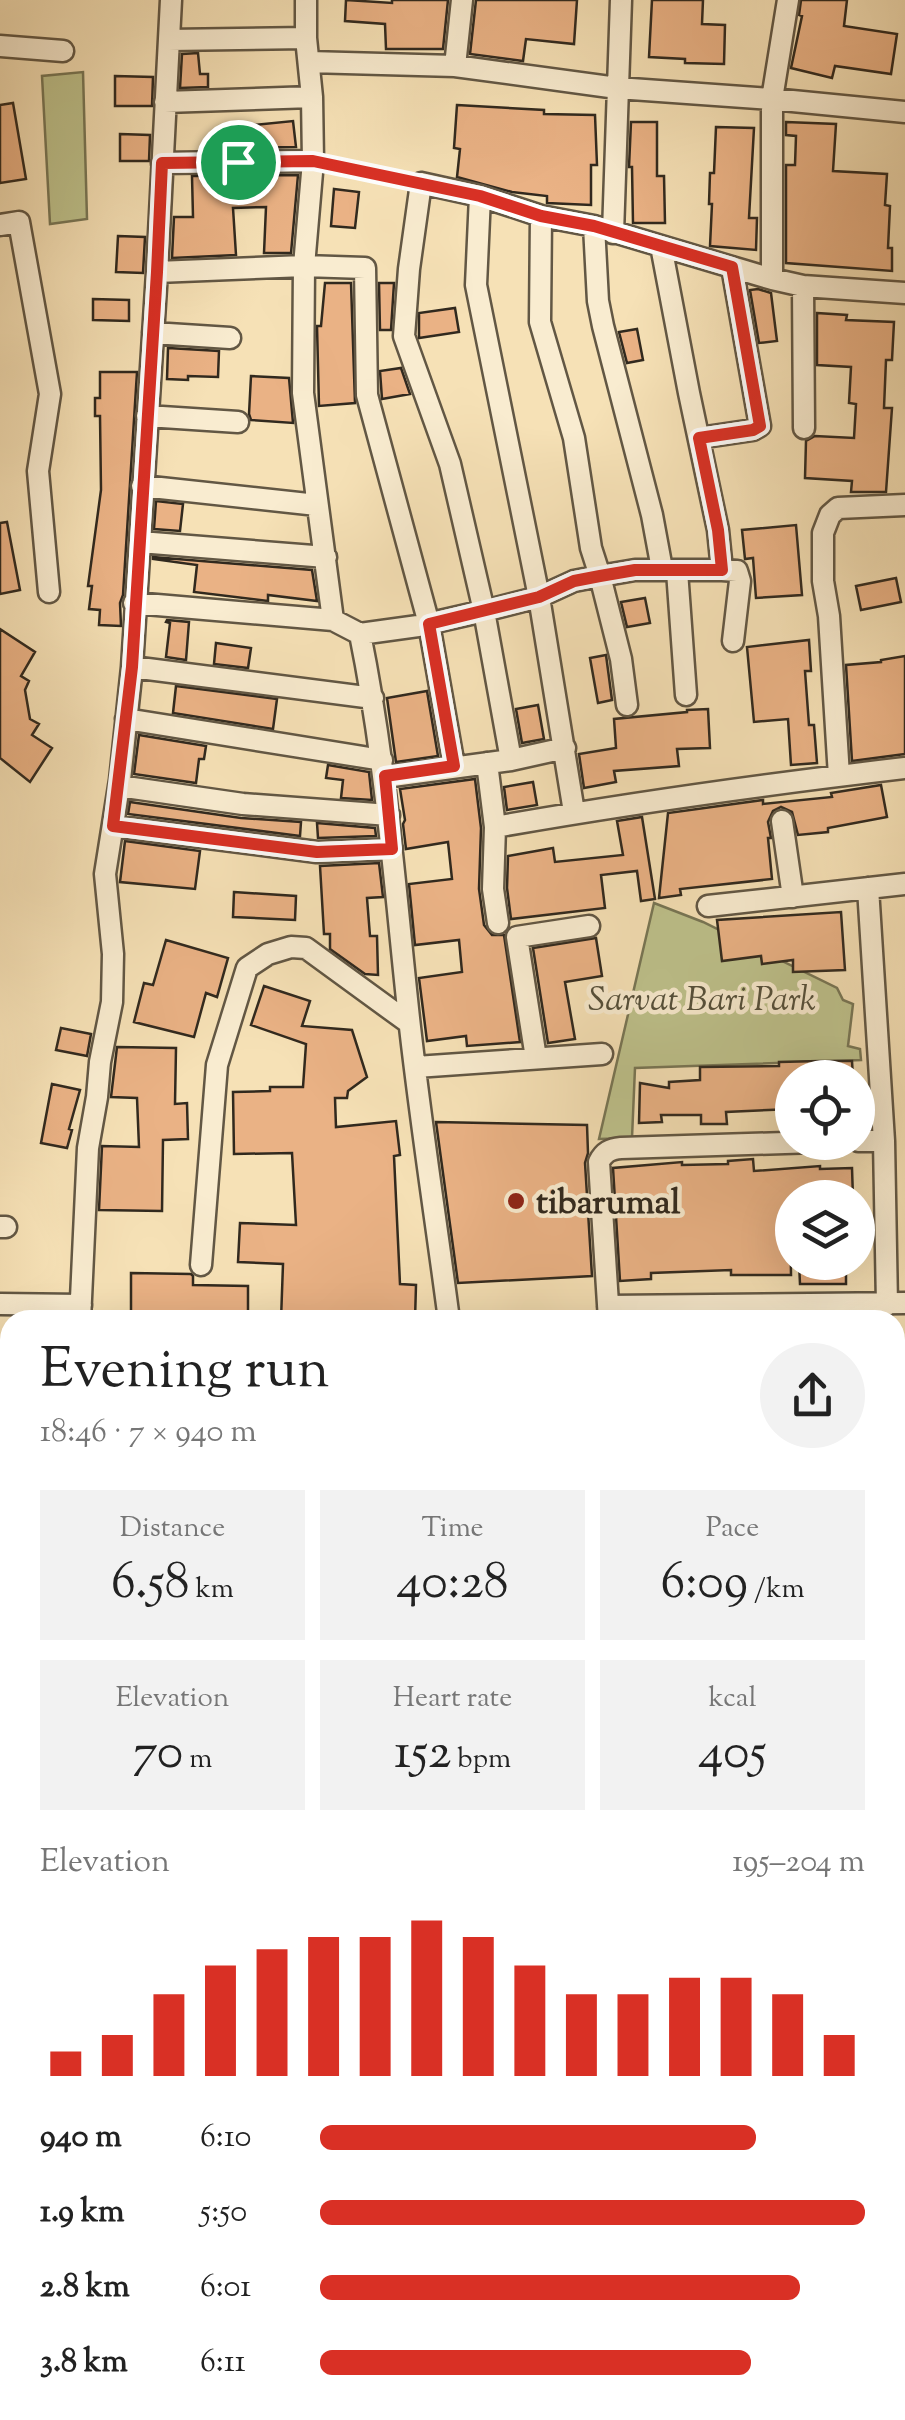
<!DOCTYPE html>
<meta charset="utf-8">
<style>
:root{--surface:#fff;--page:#f2f2f2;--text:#222;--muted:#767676;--accent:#d93025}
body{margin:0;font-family:"Sorts Mill Goudy",serif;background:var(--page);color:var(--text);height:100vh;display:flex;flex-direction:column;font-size:38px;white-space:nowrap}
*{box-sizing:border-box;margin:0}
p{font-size:32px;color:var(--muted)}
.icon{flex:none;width:55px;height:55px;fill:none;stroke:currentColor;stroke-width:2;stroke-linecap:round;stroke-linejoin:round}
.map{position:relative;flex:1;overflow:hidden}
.panel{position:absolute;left:0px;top:1310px;width:905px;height:1110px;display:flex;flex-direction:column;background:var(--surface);border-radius:30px 30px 0 0;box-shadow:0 10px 40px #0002}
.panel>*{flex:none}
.buttons{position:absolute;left:775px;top:1060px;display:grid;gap:20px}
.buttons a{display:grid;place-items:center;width:100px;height:100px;border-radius:50%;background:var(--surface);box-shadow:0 10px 40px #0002;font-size:50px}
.pin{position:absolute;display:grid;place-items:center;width:85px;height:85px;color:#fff;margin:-42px;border:5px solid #fff;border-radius:50%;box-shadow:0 2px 10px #0007}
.round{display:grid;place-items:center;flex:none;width:105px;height:105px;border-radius:52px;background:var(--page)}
.summary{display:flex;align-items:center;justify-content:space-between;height:170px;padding:0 40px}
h1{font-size:55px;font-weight:600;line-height:75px}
.metrics{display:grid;grid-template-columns:repeat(3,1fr);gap:15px;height:170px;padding:10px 40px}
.metrics div{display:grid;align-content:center;border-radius:0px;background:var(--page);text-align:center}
.metrics b{font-size:50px;font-weight:600}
.metrics small{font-size:28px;font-weight:400}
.metrics p{font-size:28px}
.chart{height:280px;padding:20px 40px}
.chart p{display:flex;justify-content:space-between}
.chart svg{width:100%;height:180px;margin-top:10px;stroke:var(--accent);stroke-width:6}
ul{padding:0 40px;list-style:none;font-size:32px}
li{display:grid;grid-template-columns:160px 120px 1fr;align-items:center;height:75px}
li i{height:25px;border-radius:12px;background:var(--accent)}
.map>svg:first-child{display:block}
</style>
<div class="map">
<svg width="905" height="2420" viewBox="0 0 905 2420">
<rect width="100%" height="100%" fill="#f6e1b6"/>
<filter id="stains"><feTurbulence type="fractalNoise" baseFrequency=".002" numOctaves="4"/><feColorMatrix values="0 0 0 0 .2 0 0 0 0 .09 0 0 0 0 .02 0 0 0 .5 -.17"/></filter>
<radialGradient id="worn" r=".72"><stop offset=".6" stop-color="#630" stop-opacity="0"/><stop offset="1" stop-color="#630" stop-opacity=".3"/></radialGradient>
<path fill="#bec28c" stroke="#787655" stroke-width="2.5" d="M 83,72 L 87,219 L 50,224 L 42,76 Z
M 654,903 L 703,922 L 837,988 L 843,1000 L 853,1004 L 848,1046 L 860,1049 L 861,1060 L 635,1068 L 632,1138 L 599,1139 Z"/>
<path fill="#eab285" stroke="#31291e" stroke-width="2.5" d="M 346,0 L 392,3 L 392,0 L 448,0 L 443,49 L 386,49 L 385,24 L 345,21 Z
M 476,0 L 577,0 L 574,44 L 526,39 L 523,61 L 470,54 Z
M 652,0 L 703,0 L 702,24 L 725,25 L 724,64 L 685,63 L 685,59 L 649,57 Z
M 801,0 L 847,0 L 844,26 L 897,34 L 891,74 L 835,66 L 832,78 L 791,68 L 802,16 L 799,15 Z
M 198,53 L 200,74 L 208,74 L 208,87 L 180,88 L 182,54 Z
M 115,76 L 153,77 L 152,106 L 115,106 Z
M 13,103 L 26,179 L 0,183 L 0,105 Z
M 457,105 L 544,110 L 544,114 L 595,115 L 597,165 L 591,165 L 591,205 L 547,203 L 547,196 L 512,192 L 457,177 L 460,149 L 454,148 Z
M 293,121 L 296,147 L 236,148 L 234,127 Z
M 631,122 L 657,122 L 657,176 L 664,176 L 665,223 L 633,223 L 632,167 L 629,167 Z
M 786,122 L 836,124 L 833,171 L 887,174 L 885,205 L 890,206 L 888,248 L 892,248 L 892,271 L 786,263 L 786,165 L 795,165 L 796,136 L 786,135 Z
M 716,127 L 754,128 L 749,218 L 757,218 L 756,250 L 710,246 L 712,204 L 709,204 L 710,173 L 714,173 Z
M 120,134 L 150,135 L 149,161 L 120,161 Z
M 298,175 L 291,253 L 264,253 L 266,207 L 233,208 L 236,255 L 172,258 L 174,217 L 193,217 L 192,176 Z
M 334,189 L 359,192 L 355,228 L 331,226 Z
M 118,236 L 145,237 L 143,273 L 116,272 Z
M 325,283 L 351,283 L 355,403 L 319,406 L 317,326 L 321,326 Z
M 379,283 L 394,283 L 391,330 L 380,330 Z
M 758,289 L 771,293 L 777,341 L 759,343 L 750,290 Z
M 93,299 L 129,300 L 129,321 L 93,320 Z
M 455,308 L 459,332 L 419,338 L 419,313 Z
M 817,313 L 847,315 L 846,320 L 894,322 L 892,360 L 886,360 L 884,408 L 892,408 L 886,492 L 851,492 L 852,481 L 805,478 L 806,441 L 815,436 L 854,438 L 856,404 L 849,403 L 851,367 L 817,365 Z
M 637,329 L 643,360 L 627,363 L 619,332 Z
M 168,348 L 219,351 L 218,377 L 188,376 L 188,380 L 167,379 Z
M 401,368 L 410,394 L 382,399 L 380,371 Z
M 100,372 L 137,372 L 123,595 L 120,603 L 121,626 L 99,625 L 100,610 L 89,609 L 92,586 L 88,586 L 101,490 L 100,416 L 95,416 L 95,398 L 100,398 Z
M 251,376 L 289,378 L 293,423 L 251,420 L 249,414 Z
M 156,501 L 183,504 L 180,531 L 154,529 Z
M 7,522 L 20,590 L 0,594 L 0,523 Z
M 796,525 L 802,595 L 756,598 L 753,558 L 745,559 L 742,530 Z
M 153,557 L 312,570 L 317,601 L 268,595 L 268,601 L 194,592 L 197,565 L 153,559 Z
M 896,578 L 901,602 L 861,610 L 856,586 Z
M 645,598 L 650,623 L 627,627 L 621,602 Z
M 167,620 L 189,622 L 186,660 L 166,657 L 170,623 L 166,622 Z
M 0,629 L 35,652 L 21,676 L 29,681 L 25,690 L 30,719 L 39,724 L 32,735 L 52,748 L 30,782 L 0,758 Z
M 809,640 L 811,671 L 805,671 L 809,725 L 814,725 L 817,763 L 791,765 L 788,719 L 754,722 L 747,647 Z
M 216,643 L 251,648 L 248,668 L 214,664 Z
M 606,655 L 612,700 L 598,703 L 590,658 Z
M 905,656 L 905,754 L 852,761 L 846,665 L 881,662 L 881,660 Z
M 176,686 L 277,699 L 273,729 L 173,713 Z
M 427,691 L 438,756 L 396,762 L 387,698 Z
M 538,705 L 544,739 L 522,743 L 516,709 Z
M 708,709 L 710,748 L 677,749 L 679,766 L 614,771 L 616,782 L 584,788 L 579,754 L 616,748 L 614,719 L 687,712 L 687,710 Z
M 139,735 L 206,746 L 204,759 L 199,759 L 196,783 L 134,774 Z
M 328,765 L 369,772 L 372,800 L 341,798 L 343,780 L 326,778 Z
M 475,779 L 481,828 L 479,889 L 484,925 L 492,935 L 504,935 L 520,1042 L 467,1046 L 466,1036 L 427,1041 L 419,978 L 462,972 L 459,940 L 415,945 L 409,884 L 452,879 L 448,842 L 406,849 L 403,824 L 405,820 L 400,789 Z
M 533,782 L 537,805 L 507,810 L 504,787 Z
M 881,785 L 887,817 L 828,828 L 828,832 L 798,835 L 792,812 L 781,807 L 773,811 L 768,822 L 771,838 L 768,838 L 772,879 L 680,889 L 681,895 L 659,898 L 668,813 L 763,800 L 763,804 L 832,797 L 831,793 Z
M 130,802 L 241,818 L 301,822 L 300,836 L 128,814 Z
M 642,817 L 655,899 L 641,901 L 637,871 L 601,875 L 605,908 L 511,919 L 507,888 L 508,856 L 553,848 L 555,862 L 623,855 L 617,821 Z
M 317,823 L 375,828 L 376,836 L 318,838 Z
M 125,841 L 200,851 L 195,889 L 120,882 Z
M 379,863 L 383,897 L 367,898 L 370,936 L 377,936 L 378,975 L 365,974 L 330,949 L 330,934 L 324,934 L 320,866 Z
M 234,892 L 296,896 L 295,920 L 233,917 Z
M 841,912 L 845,970 L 793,972 L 793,960 L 762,964 L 761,956 L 722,961 L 717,920 Z
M 596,938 L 602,976 L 565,982 L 575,1039 L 548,1043 L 533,948 Z
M 166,940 L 228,958 L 217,997 L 206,993 L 194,1037 L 134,1022 L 144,983 L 153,985 Z
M 264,986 L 310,1001 L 302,1026 L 352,1030 L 367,1077 L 348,1091 L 347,1098 L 335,1098 L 336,1127 L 396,1121 L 400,1155 L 394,1156 L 400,1284 L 416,1285 L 415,1320 L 281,1320 L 283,1264 L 238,1262 L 240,1223 L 296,1225 L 292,1153 L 234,1154 L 233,1092 L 270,1091 L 270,1087 L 303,1087 L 306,1044 L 251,1025 Z
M 61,1028 L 91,1034 L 87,1056 L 56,1050 Z
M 117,1047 L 176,1048 L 175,1104 L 187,1103 L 188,1139 L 163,1140 L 162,1211 L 99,1210 L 102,1146 L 139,1147 L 137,1098 L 111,1097 Z
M 820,1061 L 852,1061 L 853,1078 L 792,1078 L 792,1109 L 726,1112 L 727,1124 L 701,1124 L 701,1115 L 661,1115 L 662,1122 L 639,1123 L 640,1083 L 669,1088 L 669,1082 L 700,1080 L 700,1067 L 779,1066 L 779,1062 Z
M 52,1084 L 80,1090 L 69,1129 L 72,1130 L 67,1148 L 41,1143 Z
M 436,1122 L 587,1125 L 588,1153 L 585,1163 L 592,1276 L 458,1283 Z
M 753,1159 L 754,1171 L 820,1166 L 820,1169 L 852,1168 L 853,1198 L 790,1198 L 791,1275 L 731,1275 L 731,1270 L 651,1273 L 651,1279 L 620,1281 L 613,1168 L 682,1162 L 682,1165 L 728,1164 L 728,1161 Z
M 799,1262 L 846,1262 L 846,1284 L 800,1284 Z
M 131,1273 L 191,1274 L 193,1276 L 193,1285 L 248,1286 L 248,1320 L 131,1320 Z"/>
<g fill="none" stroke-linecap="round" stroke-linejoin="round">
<defs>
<path id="service" d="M 895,1856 L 905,1861
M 895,2315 L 905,2315"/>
<path id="minor" d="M 306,0 L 306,38 L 312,97 L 313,161 L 304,266 L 303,393 L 333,620 L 360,634 C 386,762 395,889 409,1018 C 420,1119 436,1220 449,1320
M 169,40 L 306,38
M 0,46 L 63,51
M 309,62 L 455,66 L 617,88 L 772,99 L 905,112
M 455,66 L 462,0
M 165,102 L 312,97
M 162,163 L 313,161
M 480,196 L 476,285 L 539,597 L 574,812
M 541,216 L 540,322 L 574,438 L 591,548 L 600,576 L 621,659 L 627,705
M 0,225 L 19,222 L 50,394 L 38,471 L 49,592
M 594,226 L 598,301 L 603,326 L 652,515 L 662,569
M 613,233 L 621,0
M 157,272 L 304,266 L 365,268 L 367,395 L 429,624 L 454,766
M 772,279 L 772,99 L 788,0
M 803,286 L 804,428
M 153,333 L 230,338
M 147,416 L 238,422
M 699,438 L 753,430 L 760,426 L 732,267
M 142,486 L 317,505
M 140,542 L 326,557
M 722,570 L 737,571 L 740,581 L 733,641
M 677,571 L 686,695
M 134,603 L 333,620
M 360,634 L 418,626 L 484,611 L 539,597 L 574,581 L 600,576 L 635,570 L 722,570 L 718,530 L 689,393 L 661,246
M 132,667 L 373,698
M 126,719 L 382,760
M 511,760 L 484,611 L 450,464 L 404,336 L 409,269 L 421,183 L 480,196 L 541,216 L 594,226 L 772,279 L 803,286 L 905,293
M 487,763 L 495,827 L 493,889 L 498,923
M 839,776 L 829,616 L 823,581 L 823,533 L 830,515 L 838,508 L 905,505
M 385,777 L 511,760 L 565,748
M 119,786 L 243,804 L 389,815
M 782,821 L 793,897
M 113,826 L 317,852 L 392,849
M 495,827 C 631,803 768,784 905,768
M 868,888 L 884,1141 L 887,1305
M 708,906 L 905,884
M 536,1058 L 517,937 L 589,926
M 416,1067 L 602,1054
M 858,1141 L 884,1141
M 0,1227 L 6,1227
M 201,1265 L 217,1065 L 247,968 L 268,954 L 291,947 L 306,948 L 409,1023
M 0,1304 L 81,1305
M 608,1306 L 905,1303
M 80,1320 L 88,1148 L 97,1097 L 100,1062 L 112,1002 L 113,954 L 105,874 L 120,780 L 132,667 L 157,272 L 171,0
M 609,1320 L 599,1162 C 604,1152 610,1149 621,1148 L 816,1142
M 895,1389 L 905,1388
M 895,1540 L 905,1538
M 0,1742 L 5,1684 L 10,1666
M 895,1984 L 905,1980
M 0,2006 L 10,1961
M 895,2017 L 905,2022
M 895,2079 L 905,2071
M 0,2184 L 10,2230
M 0,2344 L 10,2292
M 895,2397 L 905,2397
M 227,2410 L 249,2420
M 537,2420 L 538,2410"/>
</defs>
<use href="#service" stroke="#625744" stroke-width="15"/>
<use href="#minor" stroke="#625744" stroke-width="25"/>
<path stroke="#31291e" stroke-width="4" stroke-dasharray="2.5 5" stroke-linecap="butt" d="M 333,165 L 402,179"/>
<use href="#service" stroke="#f9ecd0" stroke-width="10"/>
<use href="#minor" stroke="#f9ecd0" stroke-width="20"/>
</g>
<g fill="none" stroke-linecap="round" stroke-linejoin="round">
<defs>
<path id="route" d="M 313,161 L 480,196 L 541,216 L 594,226 L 732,267 L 760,426 L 753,430 L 699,438 L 718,530 L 722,570 L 635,570 L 600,576 L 574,581 L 539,597 L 429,624 L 454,766 L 385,776 L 392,849 L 317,852 L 113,826 L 132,667 L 157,272 L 162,163 Z"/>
</defs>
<use href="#route" stroke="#fff" stroke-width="20"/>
<use href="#route" stroke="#d93025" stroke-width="12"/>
</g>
<circle fill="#8f2418" stroke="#f9ecd0" stroke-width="4" cx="516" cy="1201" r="10"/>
<g text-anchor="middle" stroke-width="9" stroke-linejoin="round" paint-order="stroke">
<g font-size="35" font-style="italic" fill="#544f3a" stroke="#f9ecd0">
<text x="702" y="1010">Sarvat Bari Park</text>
</g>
<g font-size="35" font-weight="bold" fill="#31291e" stroke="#f9ecd0" text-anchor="start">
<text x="536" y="1213">tibarumal</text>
</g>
</g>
<rect width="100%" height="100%" filter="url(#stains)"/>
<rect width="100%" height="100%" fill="url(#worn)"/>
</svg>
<div class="buttons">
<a><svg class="icon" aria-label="locate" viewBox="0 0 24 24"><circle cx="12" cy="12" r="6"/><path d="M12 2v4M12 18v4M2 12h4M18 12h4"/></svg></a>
<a><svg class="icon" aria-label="layers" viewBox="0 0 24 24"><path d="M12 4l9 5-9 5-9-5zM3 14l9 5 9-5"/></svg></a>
</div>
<div class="pin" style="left:238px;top:162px;background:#1e9e55"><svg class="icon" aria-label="arrive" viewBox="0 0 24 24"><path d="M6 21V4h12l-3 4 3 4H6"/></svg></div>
<section class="panel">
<div class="summary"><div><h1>Evening run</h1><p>18:46 · 7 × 940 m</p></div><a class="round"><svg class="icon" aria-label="share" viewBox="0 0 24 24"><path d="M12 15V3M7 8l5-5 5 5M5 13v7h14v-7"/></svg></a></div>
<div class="metrics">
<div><p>Distance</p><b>6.58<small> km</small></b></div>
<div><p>Time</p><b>40:28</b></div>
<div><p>Pace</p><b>6:09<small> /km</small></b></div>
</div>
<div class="metrics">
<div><p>Elevation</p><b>70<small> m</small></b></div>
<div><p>Heart rate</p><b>152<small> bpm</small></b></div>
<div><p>kcal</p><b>405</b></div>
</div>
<div class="chart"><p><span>Elevation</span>195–204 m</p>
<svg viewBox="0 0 160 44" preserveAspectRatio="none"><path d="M5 44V38M15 44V34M25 44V24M35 44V17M45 44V13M55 44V10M65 44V10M75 44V6M85 44V10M95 44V17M105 44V24M115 44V24M125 44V20M135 44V20M145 44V24M155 44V34"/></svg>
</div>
<ul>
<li><b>940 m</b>6:10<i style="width:80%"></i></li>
<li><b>1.9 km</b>5:50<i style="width:100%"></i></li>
<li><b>2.8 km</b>6:01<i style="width:88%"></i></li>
<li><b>3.8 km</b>6:11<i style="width:79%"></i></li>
</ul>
</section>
</div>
